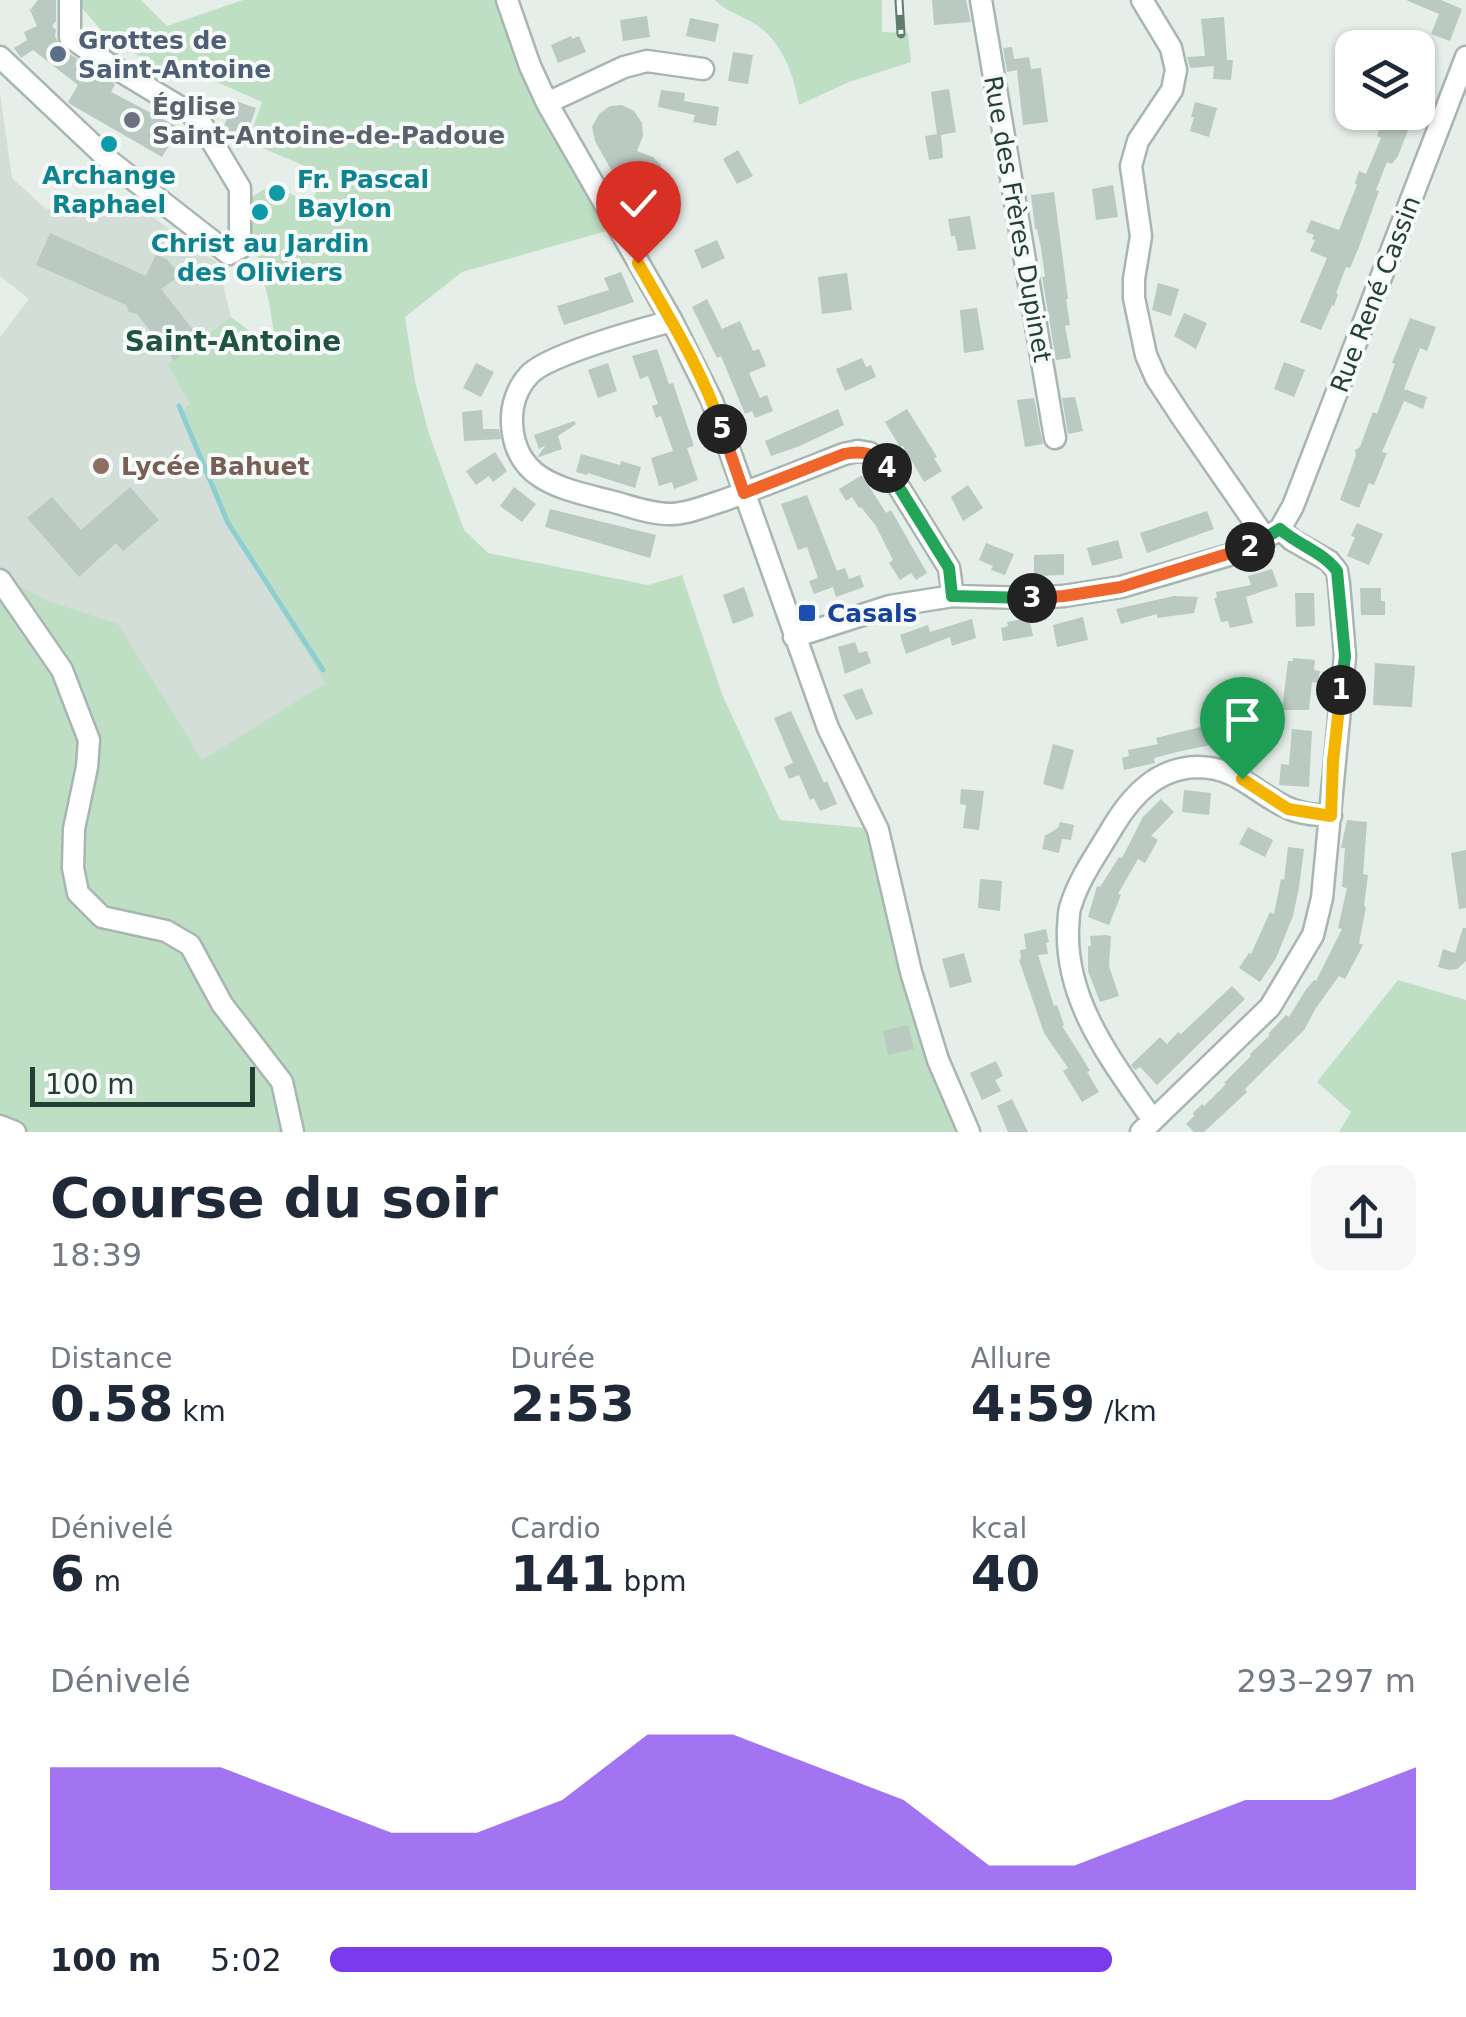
<!DOCTYPE html>
<html lang="fr">
<meta charset="utf-8">
<style>
:root{--surface:#fff;--page:#f6f6f7;--text:#1f2937;--muted:#747a83;--accent:#7c3aed}
body{margin:0;font-family:"DejaVu Sans",sans-serif;background:var(--page);color:var(--text);height:100vh;display:flex;flex-direction:column;font-size:38px;white-space:nowrap}
*{box-sizing:border-box;margin:0}
p{font-size:32px;color:var(--muted)}
.icon{flex:none;width:55px;height:55px;fill:none;stroke:currentColor;stroke-width:2;stroke-linecap:round;stroke-linejoin:round}
.map{position:relative;height:1132px;overflow:hidden}
.sheet{display:flex;flex-direction:column;background:var(--surface);flex:1}
.sheet>*{flex:none}
.tools{position:absolute;left:1335px;top:30px;display:grid;gap:20px}
.tools a{display:grid;place-items:center;width:100px;height:100px;border-radius:20px;background:var(--surface);box-shadow:0 2px 8px #0004;font-size:50px}
.scale{position:absolute;left:30px;bottom:25px;width:225px;box-sizing:border-box;padding-left:10px;border:5px solid #244036;border-top:0;font-size:28px;line-height:35px;white-space:nowrap;color:#244036;-webkit-text-stroke:8px #f6faf8;paint-order:stroke}
.pin{position:absolute;display:grid;place-items:center;width:85px;height:85px;color:#fff;margin:-102px -42px;border-radius:50% 50% 50% 0;rotate:-45deg;box-shadow:0 0 10px #0007}
.pin .icon{rotate:45deg}
.km{position:absolute;width:50px;height:50px;margin:-25px;border-radius:50%;background:#222;color:#fff;font-size:28px;line-height:50px;text-align:center}
.round{display:grid;place-items:center;flex:none;width:105px;height:105px;border-radius:20px;background:var(--page)}
.headline{display:flex;align-items:center;justify-content:space-between;height:170px;padding:0 50px}
h1{font-size:55px;font-weight:700;line-height:75px}
.metrics{display:grid;grid-template-columns:repeat(3,1fr);gap:15px;height:170px;padding:10px 50px}
.metrics div{display:grid;align-content:center}
.metrics b{font-size:50px;font-weight:700}
.metrics small{font-size:28px;font-weight:400}
.metrics p{font-size:28px}
.chart{height:280px;padding:20px 50px}
.chart p{display:flex;justify-content:space-between}
.chart svg{width:100%;height:180px;margin-top:10px;fill:var(--accent);opacity:.7}
ul{padding:0 50px;list-style:none;font-size:32px}
li{display:grid;grid-template-columns:160px 120px 1fr;align-items:center;height:75px}
li i{height:25px;border-radius:12px;background:var(--accent)}
.map>svg:first-child{display:block}
</style>
<div class="map">
<svg width="1466" height="1132" viewBox="0 0 1466 1132">
<rect width="100%" height="100%" fill="#e5eee9"/>
<path fill="#d3ded8" d="M 0,93 L 12,178 L 46,209 L 127,199 L 218,263 L 231,317 L 169,364 L 189,405 L 223,517 L 325,683 L 202,761 L 47,633 L 0,568 L 0,337 L 29,299 L 0,276 Z"/>
<path fill="#bfdfc4" d="M 80,0 L 141,0 L 167,26 L 243,0 L 495,0 L 515,58 L 544,123 L 610,230 L 462,272 L 405,317 L 415,381 L 429,434 L 464,530 L 488,553 L 648,585 L 682,575 L 722,694 L 780,820 L 865,828 L 896,960 L 929,1064 L 958,1132 L 0,1132 L 0,576 L 48,601 L 118,624 L 202,760 L 325,683 L 223,517 L 180,415 L 189,404 L 168,364 L 231,317 L 277,352 L 269,302 L 250,228 L 250,198 L 271,185 L 311,203 L 324,174 L 248,142 L 262,102 L 205,77 L 164,70 L 123,47 L 114,61 L 100,51 L 107,37 L 76,1 Z
M 715,0 L 882,0 L 882,32 L 908,33 L 911,62 L 849,82 L 799,105 C 794,75 782,41 755,24 C 741,15 726,12 715,0 Z
M 1398,980 L 1466,1000 L 1466,1132 L 1339,1132 L 1351,1112 L 1317,1082 Z"/>
<g fill="none" stroke-linecap="round" stroke-linejoin="round">
<path stroke="#8eced2" stroke-width="5" d="M 179,406 L 228,523 L 323,670"/>
</g>
<path fill="#bac9c2" d="M 38,0 L 56,0 L 56,21 L 52,26 L 56,30 L 55,36 L 61,48 L 115,84 L 111,92 L 180,128 L 162,157 L 70,104 L 68,102 L 78,85 L 33,50 L 21,58 L 14,48 L 27,40 L 24,32 L 37,26 L 29,8 L 38,15 L 31,9 Z
M 932,0 L 966,0 L 971,22 L 934,25 Z
M 1406,0 L 1441,0 L 1462,9 L 1450,41 L 1431,34 L 1439,14 Z
M 647,16 L 650,37 L 623,41 L 620,20 Z
M 1224,17 L 1227,60 L 1233,60 L 1231,80 L 1213,79 L 1214,66 L 1190,68 L 1187,57 L 1205,56 L 1201,19 Z
M 690,18 L 719,24 L 715,42 L 686,36 Z
M 571,36 L 572,39 L 579,36 L 586,52 L 558,63 L 551,45 Z
M 1012,47 L 1014,59 L 1029,57 L 1031,69 L 1041,68 L 1048,122 L 1023,125 L 1017,70 L 1007,72 L 1003,48 Z
M 733,52 L 753,55 L 748,84 L 728,81 Z
M 949,89 L 956,132 L 941,135 L 943,158 L 929,160 L 925,136 L 937,134 L 931,92 Z
M 661,90 L 685,93 L 684,101 L 719,107 L 716,126 L 693,122 L 695,115 L 658,107 Z
M 233,100 L 256,108 L 242,148 L 224,127 Z
M 1195,102 L 1217,108 L 1209,137 L 1190,131 L 1194,117 L 1191,117 Z
M 622,105 L 634,111 L 642,123 L 643,136 L 637,151 L 653,157 L 661,165 L 663,179 L 654,196 L 667,216 L 624,193 L 595,141 L 592,127 L 599,114 L 610,106 Z
M 1393,112 L 1415,112 L 1398,156 L 1392,164 L 1387,162 L 1376,190 L 1379,191 L 1359,247 L 1350,268 L 1346,267 L 1336,293 L 1338,294 L 1334,306 L 1332,305 L 1321,330 L 1300,322 L 1327,258 L 1310,251 L 1315,240 L 1312,239 L 1314,235 L 1306,232 L 1311,220 L 1339,230 L 1357,185 L 1355,183 L 1359,171 L 1366,174 L 1381,138 L 1377,136 L 1382,121 L 1388,124 Z
M 738,150 L 753,176 L 737,184 L 723,159 Z
M 1113,185 L 1118,217 L 1096,220 L 1092,189 Z
M 1054,192 L 1068,299 L 1066,299 L 1070,325 L 1065,326 L 1071,358 L 1056,360 L 1042,277 L 1045,277 L 1041,248 L 1037,229 L 1035,229 L 1031,195 Z
M 970,216 L 976,249 L 958,251 L 955,236 L 951,236 L 948,219 Z
M 50,233 L 146,276 L 156,254 L 166,259 L 181,275 L 161,289 L 201,340 L 174,361 L 137,314 L 129,312 L 126,305 L 36,265 Z
M 717,240 L 725,258 L 702,269 L 694,250 Z
M 621,272 L 634,302 L 564,325 L 557,306 L 609,290 L 604,278 Z
M 847,273 L 852,310 L 822,314 L 818,277 Z
M 1158,283 L 1179,289 L 1171,316 L 1152,310 Z
M 707,299 L 722,329 L 740,321 L 753,351 L 759,349 L 766,366 L 749,373 L 760,398 L 767,395 L 773,411 L 755,418 L 752,411 L 745,414 L 721,356 L 717,358 L 692,307 Z
M 977,308 L 984,350 L 964,353 L 960,310 Z
M 1184,313 L 1207,323 L 1196,349 L 1174,336 Z
M 1410,318 L 1436,327 L 1427,351 L 1420,348 L 1404,389 L 1427,397 L 1423,409 L 1404,401 L 1382,452 L 1387,453 L 1374,485 L 1369,483 L 1359,508 L 1340,500 L 1356,455 L 1355,450 L 1360,447 L 1373,412 L 1377,414 L 1395,364 L 1392,363 Z
M 657,349 L 669,384 L 673,383 L 694,446 L 687,448 L 698,480 L 674,489 L 672,482 L 659,486 L 651,458 L 673,451 L 661,416 L 656,418 L 652,406 L 658,404 L 648,376 L 640,379 L 632,356 Z
M 862,358 L 866,367 L 871,365 L 876,377 L 845,391 L 836,369 Z
M 1284,362 L 1305,370 L 1294,397 L 1274,389 Z
M 476,363 L 494,372 L 481,397 L 463,388 Z
M 608,363 L 617,391 L 598,398 L 588,370 Z
M 1075,397 L 1083,431 L 1068,434 L 1062,398 Z
M 1034,398 L 1043,444 L 1025,447 L 1017,400 Z
M 838,409 L 844,425 L 800,446 L 771,456 L 765,441 Z
M 907,409 L 937,457 L 934,458 L 942,471 L 924,482 L 903,446 L 900,447 L 885,422 Z
M 482,410 L 483,429 L 499,429 L 501,439 L 464,441 L 462,412 Z
M 574,421 L 576,424 L 558,436 L 562,449 L 539,457 L 538,456 L 546,445 L 539,449 L 534,435 Z
M 495,452 L 507,471 L 493,482 L 489,476 L 476,485 L 466,471 Z
M 581,454 L 620,465 L 621,461 L 641,467 L 635,488 L 588,473 L 587,475 L 576,472 Z
M 862,475 L 886,513 L 891,510 L 927,573 L 916,580 L 911,573 L 900,580 L 889,563 L 893,560 L 876,526 L 861,507 L 859,508 L 852,497 L 846,501 L 839,489 Z
M 968,485 L 983,508 L 963,521 L 951,497 Z
M 130,487 L 159,520 L 123,551 L 116,543 L 79,577 L 27,518 L 52,497 L 81,530 Z
M 514,487 L 536,504 L 522,522 L 500,506 Z
M 807,495 L 837,571 L 845,568 L 849,579 L 860,575 L 864,587 L 836,597 L 833,587 L 814,594 L 809,581 L 818,578 L 807,547 L 798,550 L 781,504 Z
M 550,509 L 656,535 L 650,558 L 545,527 Z
M 1207,511 L 1214,529 L 1147,553 L 1140,533 Z
M 1357,523 L 1383,534 L 1369,565 L 1347,556 L 1355,537 L 1351,536 Z
M 1118,540 L 1123,558 L 1092,566 L 1087,548 Z
M 986,543 L 1014,554 L 1005,575 L 991,570 L 993,566 L 979,560 Z
M 1064,554 L 1064,575 L 1034,576 L 1034,555 Z
M 1272,569 L 1278,586 L 1246,597 L 1253,623 L 1230,628 L 1228,621 L 1221,622 L 1214,598 L 1217,598 L 1216,592 L 1251,585 L 1248,576 Z
M 744,587 L 754,616 L 733,624 L 723,595 Z
M 1360,588 L 1381,588 L 1381,601 L 1385,601 L 1385,615 L 1361,615 Z
M 1295,593 L 1314,593 L 1315,626 L 1296,627 Z
M 1174,596 L 1198,597 L 1194,613 L 1157,618 L 1157,614 L 1121,624 L 1116,609 Z
M 1083,617 L 1088,640 L 1057,647 L 1053,625 Z
M 1029,618 L 1033,636 L 1003,641 L 1001,628 L 1008,626 L 1007,622 Z
M 972,619 L 976,638 L 952,646 L 950,637 L 906,654 L 900,635 L 928,625 L 930,632 Z
M 855,642 L 859,653 L 867,651 L 871,663 L 845,674 L 838,647 Z
M 1293,658 L 1315,660 L 1314,670 L 1320,671 L 1318,683 L 1312,682 L 1309,710 L 1282,710 L 1288,661 L 1293,661 Z
M 1375,663 L 1415,666 L 1412,707 L 1373,705 Z
M 862,688 L 873,714 L 856,720 L 843,695 Z
M 791,711 L 824,783 L 827,781 L 837,804 L 820,811 L 814,798 L 810,800 L 799,775 L 789,779 L 784,767 L 793,763 L 774,718 Z
M 1221,722 L 1225,742 L 1177,752 L 1154,758 L 1155,763 L 1124,770 L 1122,758 L 1129,756 L 1128,750 L 1158,744 L 1156,738 Z
M 1292,729 L 1312,731 L 1309,787 L 1279,785 L 1281,764 L 1289,765 Z
M 1053,744 L 1074,750 L 1063,790 L 1043,784 Z
M 961,789 L 984,791 L 979,830 L 963,828 L 966,805 L 960,804 Z
M 1184,790 L 1211,793 L 1209,815 L 1182,812 Z
M 1161,799 L 1174,812 L 1151,836 L 1158,840 L 1145,863 L 1138,859 L 1118,894 L 1121,895 L 1109,925 L 1088,917 L 1097,886 L 1100,887 L 1119,857 L 1122,858 L 1143,817 Z
M 1347,820 L 1367,822 L 1363,874 L 1368,875 L 1364,906 L 1366,907 L 1359,943 L 1363,945 L 1345,979 L 1339,976 L 1316,1008 L 1304,1030 L 1245,1089 L 1247,1092 L 1204,1132 L 1194,1132 L 1186,1124 L 1194,1116 L 1193,1113 L 1202,1104 L 1204,1106 L 1226,1084 L 1224,1083 L 1251,1056 L 1250,1054 L 1270,1035 L 1268,1034 L 1286,1015 L 1289,1017 L 1305,991 L 1314,980 L 1316,981 L 1342,929 L 1338,928 L 1347,888 L 1342,887 L 1345,848 L 1341,848 Z
M 1060,822 L 1074,825 L 1071,840 L 1062,839 L 1059,853 L 1042,849 L 1045,837 L 1043,837 L 1058,828 Z
M 1248,827 L 1273,840 L 1265,857 L 1239,844 Z
M 1288,847 L 1304,849 L 1299,887 L 1293,916 L 1276,958 L 1260,982 L 1239,968 L 1249,953 L 1251,954 L 1270,912 L 1274,914 L 1281,879 L 1284,880 Z
M 1466,850 L 1466,908 L 1459,909 L 1451,853 Z
M 980,879 L 1002,881 L 1000,911 L 978,908 Z
M 1463,928 L 1466,928 L 1466,961 L 1457,969 L 1449,970 L 1438,967 L 1443,949 L 1455,953 Z
M 1046,929 L 1049,942 L 1046,943 L 1048,954 L 1038,955 L 1054,1006 L 1057,1005 L 1064,1025 L 1062,1026 L 1083,1059 L 1090,1071 L 1087,1072 L 1099,1092 L 1082,1102 L 1063,1071 L 1068,1068 L 1044,1033 L 1019,960 L 1021,959 L 1020,950 L 1026,949 L 1024,934 Z
M 1106,935 L 1111,936 L 1109,966 L 1119,996 L 1100,1002 L 1088,971 L 1088,946 L 1091,946 L 1090,936 Z
M 964,953 L 972,982 L 950,988 L 942,959 Z
M 1232,986 L 1245,999 L 1157,1085 L 1140,1067 L 1135,1070 L 1131,1065 L 1160,1037 L 1167,1044 L 1178,1032 L 1181,1034 Z
M 908,1025 L 914,1049 L 888,1055 L 883,1031 Z
M 996,1061 L 1003,1076 L 995,1080 L 1001,1091 L 982,1100 L 970,1073 Z
M 1012,1099 L 1028,1132 L 1008,1132 L 997,1106 Z"/>
<g fill="none" stroke-linecap="round" stroke-linejoin="round">
<defs>
<path id="minor" d="M 507,0 L 530,66 L 547,103 L 672,321 L 712,401 L 828,728 L 878,830 L 911,972 L 938,1060 L 969,1132
M 981,0 L 1055,438
M 1142,0 L 1171,48 L 1176,70 L 1172,90 L 1138,141 L 1131,166 L 1141,236 L 1134,279 L 1134,298 L 1146,355 L 1156,378 L 1181,416 L 1266,539
M 0,57 L 111,162 L 229,254 L 240,248 L 240,188 L 198,118 L 107,63 L 70,37 L 70,0
M 547,103 L 624,67 L 647,61 L 703,69
M 672,321 C 642,329 547,355 529,375 C 517,388 511,406 512,424 C 515,482 565,489 610,501 C 630,506 650,514 670,514 C 688,514 705,506 722,501 C 763,486 803,470 844,454 L 858,451 L 870,453 L 887,468 L 949,568 L 953,596
M 0,580 L 62,670 L 89,740 L 87,767 L 74,829 L 73,868 L 78,893 L 102,917 L 166,931 L 190,945 L 222,1004 L 282,1082 L 293,1132
M 794,637 L 890,606 L 953,596 L 1032,598 L 1064,596 L 1121,587 L 1243,551 L 1280,529 L 1293,506 L 1466,57
M 1152,1119 C 1112,1061 1065,1002 1068,928 C 1069,920 1068,912 1071,905 C 1080,876 1099,851 1114,825 C 1133,794 1158,768 1197,767 C 1237,767 1254,792 1286,807 C 1300,814 1316,815 1331,816
M 0,1126 L 15,1132
M 1141,1132 L 1270,1007 L 1313,935 L 1322,898 L 1345,656 L 1339,584 L 1337,571 L 1329,561 L 1292,540 L 1280,529"/>
</defs>
<use href="#minor" stroke="#a7b6b0" stroke-width="25"/>
<use href="#minor" stroke="#fff" stroke-width="20"/>
<defs>
<path id="rail" d="M 899,0 L 901,34"/>
</defs>
<use href="#rail" stroke="#5f7c71" stroke-width="9"/>
<use href="#rail" stroke="#f6faf8" stroke-width="5" stroke-dasharray="15" stroke-linecap="butt"/>
</g>
<g fill="none" stroke-linecap="round" stroke-linejoin="round">
<defs>
<path id="split-1" d="M 1242,779 L 1288,809 L 1331,816 L 1333,761 L 1341,690"/>
<path id="split-2" d="M 1250,547 L 1280,529 C 1298,545 1323,552 1337,571 L 1345,656 L 1341,690"/>
<path id="split-3" d="M 1032,598 L 1064,596 L 1121,587 L 1250,547"/>
<path id="split-4" d="M 887,468 L 949,568 L 952,596 L 1032,598"/>
<path id="split-5" d="M 722,429 L 744,493 L 844,454 C 863,450 874,453 887,468"/>
<path id="split-6" d="M 638,263 C 669,317 702,370 722,429"/>
</defs>
<use href="#split-1" stroke="#fff" stroke-width="20"/>
<use href="#split-2" stroke="#fff" stroke-width="20"/>
<use href="#split-3" stroke="#fff" stroke-width="20"/>
<use href="#split-4" stroke="#fff" stroke-width="20"/>
<use href="#split-5" stroke="#fff" stroke-width="20"/>
<use href="#split-6" stroke="#fff" stroke-width="20"/>
<use href="#split-1" stroke="#f5b400" stroke-width="12"/>
<use href="#split-2" stroke="#22a559" stroke-width="12"/>
<use href="#split-3" stroke="#f0652b" stroke-width="12"/>
<use href="#split-4" stroke="#22a559" stroke-width="12"/>
<use href="#split-5" stroke="#f0652b" stroke-width="12"/>
<use href="#split-6" stroke="#f5b400" stroke-width="12"/>
</g>
<circle fill="#5c6f8a" stroke="#f6faf8" stroke-width="4" cx="58" cy="54" r="10"/>
<circle fill="#6b7280" stroke="#f6faf8" stroke-width="4" cx="132" cy="120" r="10"/>
<g fill="#0f9aa8" stroke="#f6faf8" stroke-width="4">
<circle cx="109" cy="144" r="10"/>
<circle cx="277" cy="193" r="10"/>
<circle cx="260" cy="212" r="10"/>
</g>
<circle fill="#8d6e63" stroke="#f6faf8" stroke-width="4" cx="101" cy="466" r="10"/>
<rect fill="#1a4fb4" stroke="#f6faf8" stroke-width="4" x="797" y="603" width="20" height="20" rx="5"/>
<g text-anchor="middle" stroke-width="8" stroke-linejoin="round" paint-order="stroke">
<g font-size="25" font-weight="bold" fill="#4e5e75" stroke="#f6faf8" text-anchor="start">
<text x="78" y="49">Grottes de<tspan x="78" dy="29">Saint-Antoine</tspan></text>
</g>
<g font-size="25" font-weight="bold" fill="#5b616d" stroke="#f6faf8" text-anchor="start">
<text x="152" y="115">Église<tspan x="152" dy="29">Saint-Antoine-de-Padoue</tspan></text>
</g>
<g font-size="25" font-weight="bold" fill="#0d838f" stroke="#f6faf8">
<text x="109" y="184">Archange<tspan x="109" dy="29">Raphael</tspan></text>
<text x="297" y="188" text-anchor="start">Fr. Pascal<tspan x="297" dy="29">Baylon</tspan></text>
<text x="260" y="252">Christ au Jardin<tspan x="260" dy="29">des Oliviers</tspan></text>
</g>
<g font-size="25" fill="#244036" stroke="#f6faf8">
<text transform="translate(1018 219) rotate(80)" y="9">Rue des Frères Dupinet</text>
<text transform="translate(1375 294) rotate(-69)" y="9">Rue René Cassin</text>
</g>
<g font-size="25" font-weight="bold" fill="#785e54" stroke="#f6faf8" text-anchor="start">
<text x="121" y="475">Lycée Bahuet</text>
</g>
<g font-size="25" font-weight="bold" fill="#164399" stroke="#f6faf8" text-anchor="start">
<text x="827" y="622">Casals</text>
</g>
<g font-size="28" font-weight="bold" fill="#205342" stroke="#f6faf8">
<text x="233" y="351">Saint-Antoine</text>
</g>
</g>
</svg>
<div class="tools">
<a><svg class="icon" aria-label="layers" viewBox="0 0 24 24"><path d="M12 4l9 5-9 5-9-5zM3 14l9 5 9-5"/></svg></a>
</div>
<div class="scale">100 m</div>
<div class="pin" style="left:1242px;top:779px;background:#1e9e55"><svg class="icon" aria-label="arrive" viewBox="0 0 24 24"><path d="M6 21V4h12l-3 4 3 4H6"/></svg></div>
<div class="pin" style="left:638px;top:263px;background:#d93025"><svg class="icon" aria-label="check" viewBox="0 0 24 24"><path d="M5 12l5 5 9-10"/></svg></div>
<b class="km" style="left:1341px;top:690px">1</b>
<b class="km" style="left:1250px;top:547px">2</b>
<b class="km" style="left:1032px;top:598px">3</b>
<b class="km" style="left:887px;top:468px">4</b>
<b class="km" style="left:722px;top:429px">5</b>
</div>
<section class="sheet">
<div class="headline"><div><h1>Course du soir</h1><p>18:39</p></div><a class="round"><svg class="icon" aria-label="share" viewBox="0 0 24 24"><path d="M12 15V3M7 8l5-5 5 5M5 13v7h14v-7"/></svg></a></div>
<div class="metrics">
<div><p>Distance</p><b>0.58<small> km</small></b></div>
<div><p>Durée</p><b>2:53</b></div>
<div><p>Allure</p><b>4:59<small> /km</small></b></div>
</div>
<div class="metrics">
<div><p>Dénivelé</p><b>6<small> m</small></b></div>
<div><p>Cardio</p><b>141<small> bpm</small></b></div>
<div><p>kcal</p><b>40</b></div>
</div>
<div class="chart"><p><span>Dénivelé</span>293–297 m</p>
<svg viewBox="0 0 160 44" preserveAspectRatio="none"><path d="M0 44V14L10 14L20 14L30 22L40 30L50 30L60 22L70 6L80 6L90 14L100 22L110 38L120 38L130 30L140 22L150 22L160 14V44z"/></svg>
</div>
<ul>
<li><b>100 m</b>5:02<i style="width:72%"></i></li>
</ul>
</section>
